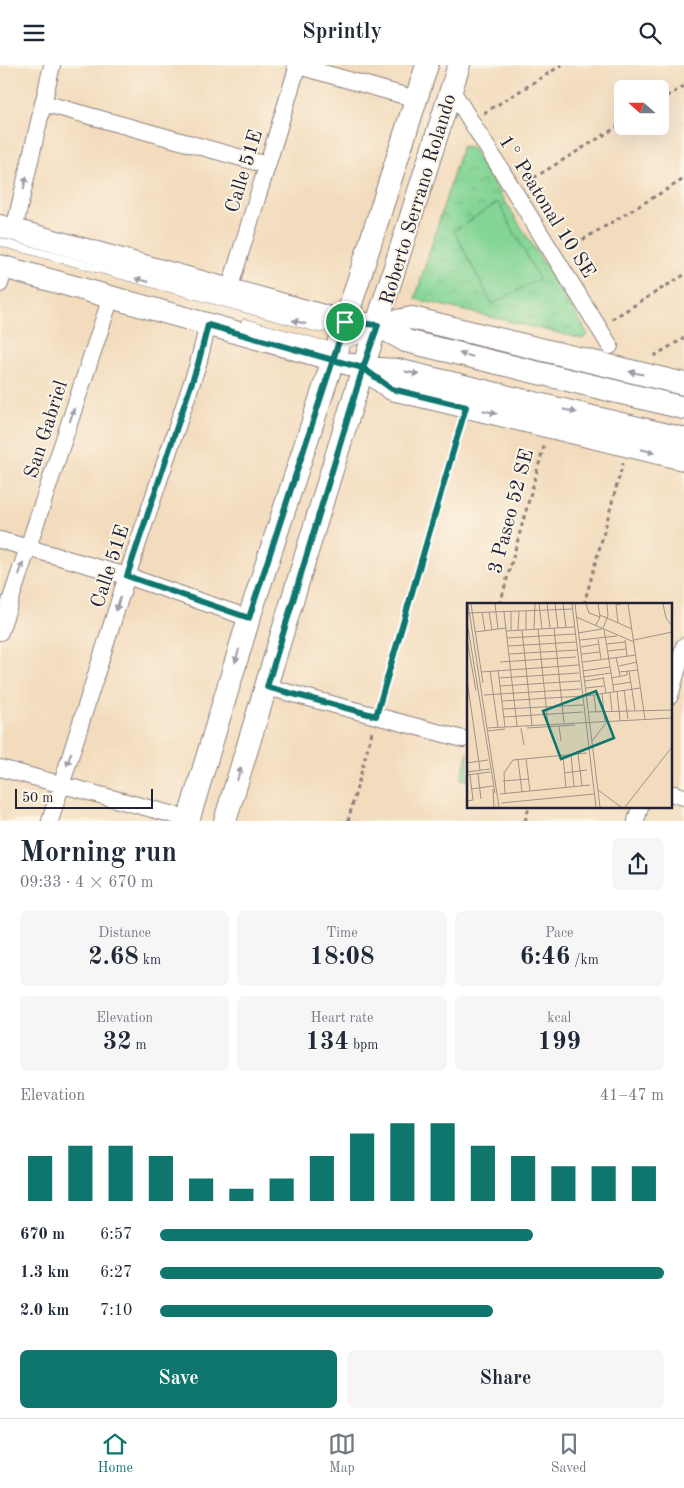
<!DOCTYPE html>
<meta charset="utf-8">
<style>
:root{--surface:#fff;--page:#f6f6f7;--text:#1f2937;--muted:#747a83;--line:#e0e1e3;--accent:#0f766e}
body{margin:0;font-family:"Old Standard TT",serif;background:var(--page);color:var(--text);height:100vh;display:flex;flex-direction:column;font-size:19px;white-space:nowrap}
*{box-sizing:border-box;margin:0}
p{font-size:16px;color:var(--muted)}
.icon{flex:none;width:28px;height:28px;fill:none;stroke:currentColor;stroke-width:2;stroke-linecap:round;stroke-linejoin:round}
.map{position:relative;height:756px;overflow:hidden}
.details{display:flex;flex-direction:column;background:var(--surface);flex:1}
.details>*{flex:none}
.needle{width:32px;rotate:291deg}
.fabs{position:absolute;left:614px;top:15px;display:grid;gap:10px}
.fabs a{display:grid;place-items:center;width:55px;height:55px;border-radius:8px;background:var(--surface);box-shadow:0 5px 20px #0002;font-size:25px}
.scale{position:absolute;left:15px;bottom:12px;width:138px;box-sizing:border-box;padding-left:5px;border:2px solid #22223b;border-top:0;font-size:14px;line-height:18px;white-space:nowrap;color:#22223b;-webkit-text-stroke:4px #fcf5e5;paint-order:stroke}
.pin{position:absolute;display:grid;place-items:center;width:42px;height:42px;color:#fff;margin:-21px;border:2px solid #fff;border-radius:50%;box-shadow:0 1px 5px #0007}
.round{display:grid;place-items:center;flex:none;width:52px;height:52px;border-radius:8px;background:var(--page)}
.headline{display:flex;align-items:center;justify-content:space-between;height:85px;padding:0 20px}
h1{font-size:28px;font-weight:700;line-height:38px}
.metrics{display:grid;grid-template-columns:repeat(3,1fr);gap:8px;height:85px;padding:5px 20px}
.metrics div{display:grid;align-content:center;border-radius:8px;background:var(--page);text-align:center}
.metrics b{font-size:25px;font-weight:700}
.metrics small{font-size:14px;font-weight:400}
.metrics p{font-size:14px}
.chart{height:140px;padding:10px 20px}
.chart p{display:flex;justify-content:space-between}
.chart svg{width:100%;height:90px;margin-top:5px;stroke:var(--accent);stroke-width:6}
.action{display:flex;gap:10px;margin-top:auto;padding:10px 20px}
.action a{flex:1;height:58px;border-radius:8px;background:var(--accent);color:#fff;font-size:20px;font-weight:700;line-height:58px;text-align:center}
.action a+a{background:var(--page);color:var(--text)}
ul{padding:0 20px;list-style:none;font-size:16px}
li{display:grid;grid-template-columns:80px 60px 1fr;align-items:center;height:38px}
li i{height:12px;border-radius:6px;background:var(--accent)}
header{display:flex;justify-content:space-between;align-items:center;height:65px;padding:0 20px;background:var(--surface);font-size:22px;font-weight:700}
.tabs{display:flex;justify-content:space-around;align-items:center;height:70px;border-top:1px solid var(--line);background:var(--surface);font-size:14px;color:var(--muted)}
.tabs a{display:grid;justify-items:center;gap:2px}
.tabs .on{color:var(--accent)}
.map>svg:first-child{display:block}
</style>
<header><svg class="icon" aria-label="menu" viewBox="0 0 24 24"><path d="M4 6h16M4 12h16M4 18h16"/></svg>Sprintly<svg class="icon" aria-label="search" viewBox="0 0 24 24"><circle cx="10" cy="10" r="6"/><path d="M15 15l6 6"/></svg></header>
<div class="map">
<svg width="684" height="756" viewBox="0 0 684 756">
<defs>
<pattern id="park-crowns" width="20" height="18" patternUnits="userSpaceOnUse" patternTransform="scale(1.25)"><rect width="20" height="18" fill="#84d596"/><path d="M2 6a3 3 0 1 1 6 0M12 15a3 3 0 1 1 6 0" fill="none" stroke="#72b782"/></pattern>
</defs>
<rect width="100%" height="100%" fill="#fcf5e5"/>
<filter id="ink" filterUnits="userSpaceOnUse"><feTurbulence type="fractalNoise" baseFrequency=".02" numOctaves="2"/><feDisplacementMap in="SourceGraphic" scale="10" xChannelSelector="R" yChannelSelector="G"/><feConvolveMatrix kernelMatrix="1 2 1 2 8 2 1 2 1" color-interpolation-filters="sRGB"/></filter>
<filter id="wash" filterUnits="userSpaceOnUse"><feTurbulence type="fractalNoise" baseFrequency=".0096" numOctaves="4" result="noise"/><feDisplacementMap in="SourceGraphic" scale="20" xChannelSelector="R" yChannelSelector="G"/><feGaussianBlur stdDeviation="1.12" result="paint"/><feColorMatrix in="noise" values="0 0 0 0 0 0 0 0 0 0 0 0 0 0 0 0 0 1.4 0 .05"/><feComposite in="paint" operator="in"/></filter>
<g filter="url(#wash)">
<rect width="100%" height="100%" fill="#f3dcbd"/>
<path fill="url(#park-crowns)" stroke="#537c68" d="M 462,81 L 471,82 L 588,269 L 583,274 L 415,234 Z
M 468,687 L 468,715 L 461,714 Z"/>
<path fill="#84d596" stroke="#537c68" d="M 498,137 L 539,214 L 492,239 L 454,166 Z"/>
</g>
<g filter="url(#ink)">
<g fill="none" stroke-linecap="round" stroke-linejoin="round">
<defs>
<path id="lane" d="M 0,177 L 318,263 L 334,262
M 245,258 L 321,279 L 337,282 L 357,275 L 367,263"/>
<path id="street" d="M 295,0 L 416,34
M 451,24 L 610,281
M 43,38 L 267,100
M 14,165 L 52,0
M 0,219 L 5,202
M 229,225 L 298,0
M 0,475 L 127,511 L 249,553
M 0,567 L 111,232
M 267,622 L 463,674
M 670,631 L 684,581
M 0,703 L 189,754
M 670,728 L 684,732
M 50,756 L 127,511 L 198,299 L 208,259
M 636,756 L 640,742"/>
<path id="secondary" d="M 0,161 L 345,257 L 377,260 L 412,253 L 684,319
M 0,201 L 363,303 L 397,305 L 684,374
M 377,260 L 406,276 L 684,343
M 363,303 L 392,324 L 684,394
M 188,756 L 249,553 L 333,295 L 427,0
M 225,756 L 363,303 L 459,0"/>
</defs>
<use href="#lane" stroke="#8a7f7c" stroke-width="9"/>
<use href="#street" stroke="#8a7f7c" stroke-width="18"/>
<use href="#secondary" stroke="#8a7f7c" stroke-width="24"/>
<path stroke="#8a7f7c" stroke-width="3" stroke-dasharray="4 4" stroke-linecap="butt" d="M 660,36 L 684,21
M 484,48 L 562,0
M 527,117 L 622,59
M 569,183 L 684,114
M 612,254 L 684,210
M 654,291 L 684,273
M 500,539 L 544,381
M 584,539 L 623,398
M 381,637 L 461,359
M 348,756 L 372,667
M 525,756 L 529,742"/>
<use href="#lane" stroke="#fff" stroke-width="8"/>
<use href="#street" stroke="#fff" stroke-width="16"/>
<use href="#secondary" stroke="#fff" stroke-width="22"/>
</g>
<defs><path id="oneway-solid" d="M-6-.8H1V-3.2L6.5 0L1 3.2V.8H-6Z" transform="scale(1.25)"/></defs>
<g fill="#9c9ca7">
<use href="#oneway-solid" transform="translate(25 118) rotate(-77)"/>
<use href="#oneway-solid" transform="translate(142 215) rotate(-165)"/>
<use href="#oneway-solid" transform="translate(299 257) rotate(-165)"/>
<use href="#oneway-solid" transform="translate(466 290) rotate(-166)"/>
<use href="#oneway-solid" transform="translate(412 308) rotate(13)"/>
<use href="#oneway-solid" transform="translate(636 308) rotate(-168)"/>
<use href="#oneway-solid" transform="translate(570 346) rotate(13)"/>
<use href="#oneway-solid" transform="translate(490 347) rotate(14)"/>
<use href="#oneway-solid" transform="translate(72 350) rotate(-72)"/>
<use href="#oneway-solid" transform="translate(648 386) rotate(14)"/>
<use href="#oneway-solid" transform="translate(21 504) rotate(-72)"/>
<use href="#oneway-solid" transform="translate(118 539) rotate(108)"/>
<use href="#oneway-solid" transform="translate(237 591) rotate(107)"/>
<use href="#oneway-solid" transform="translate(69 694) rotate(108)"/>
<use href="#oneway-solid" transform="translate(239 709) rotate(-73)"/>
</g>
</g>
<g fill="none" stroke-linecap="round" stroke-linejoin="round" filter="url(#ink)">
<defs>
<path id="route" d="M 345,257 L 333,295 L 208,260 L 198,299 L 127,511 L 249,553 L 333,295 L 363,303 L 392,324 L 466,342 L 376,651 L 267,622 L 363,303 L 378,260 L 345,257"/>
</defs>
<use href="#route" stroke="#fff" stroke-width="10"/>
<use href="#route" stroke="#0f766e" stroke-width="6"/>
</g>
<g text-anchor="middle" stroke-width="4" stroke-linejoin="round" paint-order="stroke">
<g font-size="20" fill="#22223b" stroke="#fcf5e5">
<text transform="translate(243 106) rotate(-73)" y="7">Calle 51E</text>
<text transform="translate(417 134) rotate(-73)" y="7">Roberto Serrano Rolando</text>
<text transform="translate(548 141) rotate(58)" y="7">1° Peatonal 10 SE</text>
<text transform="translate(45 364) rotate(-72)" y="7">San Gabriel</text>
<text transform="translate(510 446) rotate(-75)" y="7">3 Paseo 52 SE</text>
<text transform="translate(109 501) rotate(-72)" y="7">Calle 51E</text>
</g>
</g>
<g transform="translate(467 538)">
<rect width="205" height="205" fill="#f3dcbd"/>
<path fill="none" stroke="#9f9289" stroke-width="1" d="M 1,1 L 32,204M 4,1 L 16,80M 28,1 L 31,26M 72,1 L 75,26M 80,1 L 83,25M 88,1 L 91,25M 96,1 L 99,24M 105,1 L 129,204M 108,1 L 133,204M 119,1 L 122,10 L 133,14M 161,1 L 178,116M 196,1 L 199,15 L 205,23M 59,8 L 59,27M 15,9 L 18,28M 22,9 L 25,27M 37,9 L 50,123M 0,10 L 106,6M 133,12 L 165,26M 109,14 L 167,39M 0,19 L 28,190M 151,20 L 149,2 L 154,1M 129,22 L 133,14 L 131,1M 87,25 L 97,120M 136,25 L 141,13 L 140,1M 67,26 L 68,1M 71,26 L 81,121M 137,26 L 147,89M 44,27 L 44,9M 51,27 L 52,8M 55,27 L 65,122M 39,28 L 107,24M 8,29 L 39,25M 111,30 L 135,26M 40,35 L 108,31M 0,36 L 9,88M 131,36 L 134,56M 113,37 L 150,33M 158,37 L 160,53M 167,37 L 205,29M 139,41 L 158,39M 41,43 L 109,39M 114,44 L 132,41M 141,48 L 159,46M 42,51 L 110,47M 115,51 L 133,49M 149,54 L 153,73M 33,59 L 109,54M 116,59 L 169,52M 152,63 L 170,59M 31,67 L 38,124M 23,68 L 31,124M 116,68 L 143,64M 162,68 L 168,107M 14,69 L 112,62M 152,69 L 171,67M 116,74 L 144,70M 136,74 L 139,90M 32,75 L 112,70M 144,75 L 160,72 L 160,68M 0,77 L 13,167M 118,78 L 137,75M 146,82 L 164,79M 33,83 L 113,78M 119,85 L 137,83M 157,87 L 161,116M 150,88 L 153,117M 143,90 L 145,108M 135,91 L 138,118M 17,92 L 114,86M 127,92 L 129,109M 119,93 L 173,85M 35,98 L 115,93M 36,106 L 116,102M 122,109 L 205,107M 37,114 L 116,109M 92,123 L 94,138M 20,125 L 205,115M 54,125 L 57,142M 60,125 L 108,122M 21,128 L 38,126M 125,138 L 139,120M 104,151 L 107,184M 111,151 L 115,183M 96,152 L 99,185M 59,156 L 63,188M 51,157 L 55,189M 0,160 L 21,157M 0,169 L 23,166M 97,170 L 120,167M 11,171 L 14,196M 0,172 L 23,169M 36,178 L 62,176M 4,186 L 26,183M 26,186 L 27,204M 131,187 L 154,204M 33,191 L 123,182M 38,191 L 37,170 L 46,157 L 120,150M 0,198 L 6,197 L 3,172M 34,200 L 127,191M 158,204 L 205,144"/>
<path fill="#0f766e" fill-opacity="0.15" stroke="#0f766e" stroke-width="2.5" d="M 129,88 L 147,135 L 94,156 L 76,108 Z"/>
<rect width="205" height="205" fill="none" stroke="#22223b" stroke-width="2.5"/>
</g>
</svg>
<div class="fabs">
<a><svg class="needle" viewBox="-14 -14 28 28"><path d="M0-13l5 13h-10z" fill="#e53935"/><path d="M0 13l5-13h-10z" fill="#747a83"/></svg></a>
</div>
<div class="scale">50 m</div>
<div class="pin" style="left:345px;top:257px;background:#1e9e55"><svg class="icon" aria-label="arrive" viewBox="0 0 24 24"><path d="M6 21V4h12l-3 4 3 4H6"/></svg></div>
</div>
<section class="details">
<div class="headline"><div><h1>Morning run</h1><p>09:33 · 4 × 670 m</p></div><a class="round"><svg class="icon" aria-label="share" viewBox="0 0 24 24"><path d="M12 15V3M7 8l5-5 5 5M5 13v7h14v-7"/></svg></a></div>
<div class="metrics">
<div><p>Distance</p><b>2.68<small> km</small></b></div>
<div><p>Time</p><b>18:08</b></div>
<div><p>Pace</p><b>6:46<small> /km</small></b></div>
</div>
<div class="metrics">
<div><p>Elevation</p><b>32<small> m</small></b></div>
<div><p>Heart rate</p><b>134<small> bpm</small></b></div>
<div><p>kcal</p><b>199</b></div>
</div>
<div class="chart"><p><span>Elevation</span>41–47 m</p>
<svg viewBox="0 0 160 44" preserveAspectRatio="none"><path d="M5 44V22M15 44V17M25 44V17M35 44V22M45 44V33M55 44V38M65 44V33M75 44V22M85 44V11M95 44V6M105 44V6M115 44V17M125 44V22M135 44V27M145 44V27M155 44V27"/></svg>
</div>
<ul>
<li><b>670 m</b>6:57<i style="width:74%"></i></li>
<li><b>1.3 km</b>6:27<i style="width:100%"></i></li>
<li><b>2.0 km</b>7:10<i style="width:66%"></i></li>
</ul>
<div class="action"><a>Save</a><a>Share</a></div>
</section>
<nav class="tabs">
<a class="on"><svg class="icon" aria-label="home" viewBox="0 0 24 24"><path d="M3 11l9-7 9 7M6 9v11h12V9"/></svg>Home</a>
<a><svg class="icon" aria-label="map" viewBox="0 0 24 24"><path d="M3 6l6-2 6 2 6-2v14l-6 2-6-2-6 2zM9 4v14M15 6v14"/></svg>Map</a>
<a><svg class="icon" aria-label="saved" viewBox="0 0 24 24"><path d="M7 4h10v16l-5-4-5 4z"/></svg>Saved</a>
</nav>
